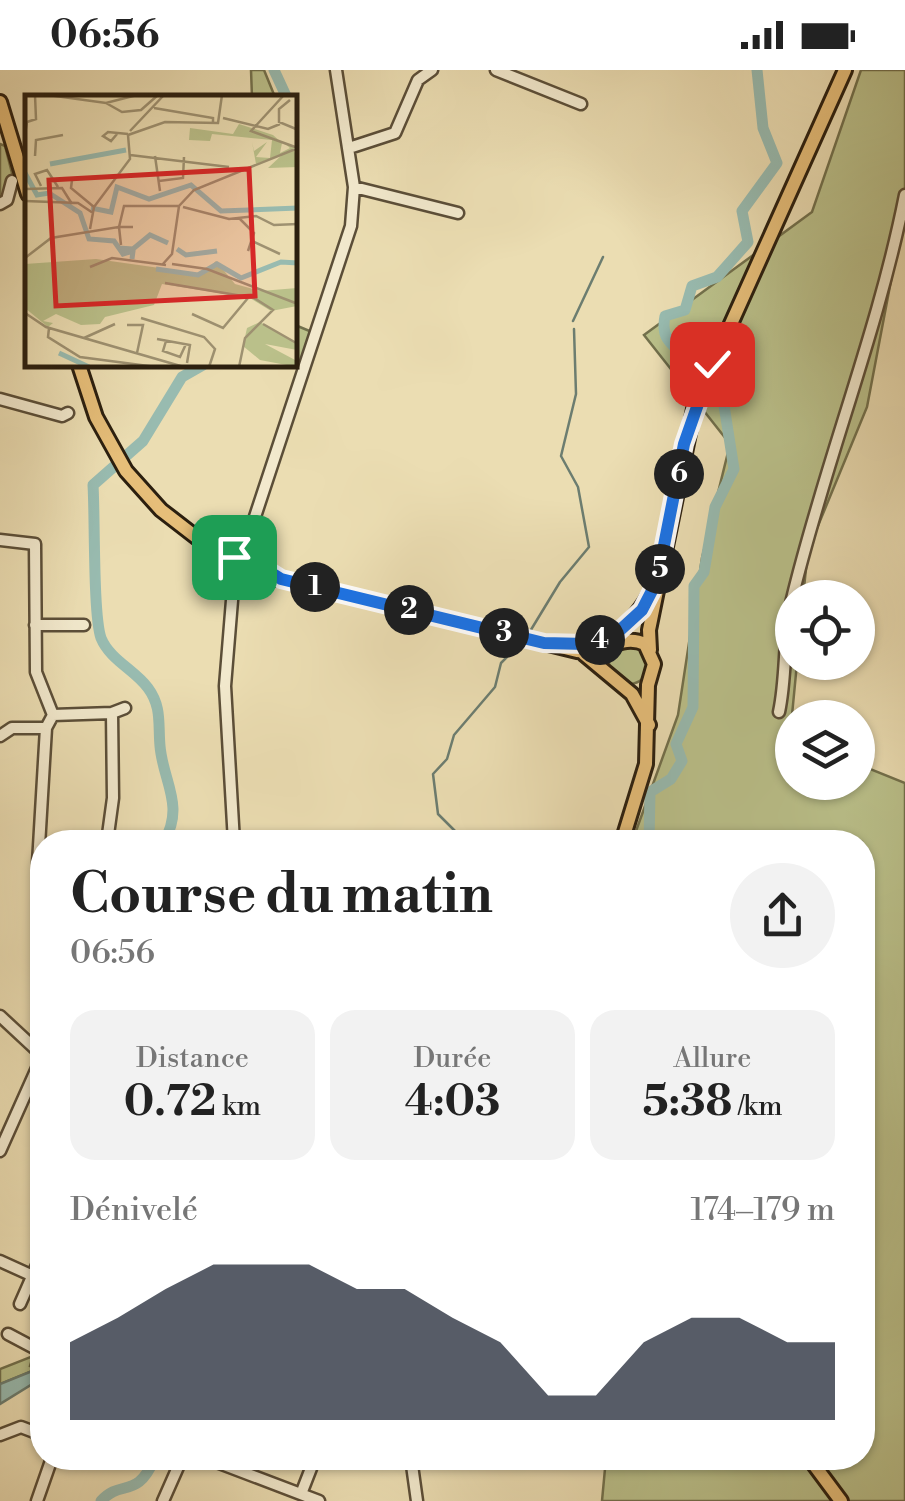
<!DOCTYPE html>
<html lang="fr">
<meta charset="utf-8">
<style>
:root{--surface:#fff;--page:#f2f2f2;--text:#222;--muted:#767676;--accent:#111827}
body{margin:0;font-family:"Libre Bodoni",serif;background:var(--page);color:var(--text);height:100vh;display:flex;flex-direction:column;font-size:38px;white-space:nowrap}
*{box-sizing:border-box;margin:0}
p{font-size:32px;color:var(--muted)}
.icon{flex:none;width:55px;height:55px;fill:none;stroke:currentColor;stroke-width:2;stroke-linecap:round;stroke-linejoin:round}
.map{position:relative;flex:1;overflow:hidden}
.sheet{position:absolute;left:30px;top:760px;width:845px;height:640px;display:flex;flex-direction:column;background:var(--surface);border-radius:40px;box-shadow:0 2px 8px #0004}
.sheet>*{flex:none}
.fabs{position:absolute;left:775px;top:510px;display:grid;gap:20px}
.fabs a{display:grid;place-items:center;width:100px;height:100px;border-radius:50%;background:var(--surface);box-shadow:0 2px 8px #0004;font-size:50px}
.pin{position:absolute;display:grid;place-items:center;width:85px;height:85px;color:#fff;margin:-42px;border-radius:20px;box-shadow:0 5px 15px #0006}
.km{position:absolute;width:50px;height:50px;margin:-25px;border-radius:50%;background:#222;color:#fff;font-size:28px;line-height:50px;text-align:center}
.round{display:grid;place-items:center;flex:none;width:105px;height:105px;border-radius:52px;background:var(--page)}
.head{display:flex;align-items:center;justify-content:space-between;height:170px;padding:0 40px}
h1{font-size:55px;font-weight:700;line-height:75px}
.metrics{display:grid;grid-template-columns:repeat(3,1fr);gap:15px;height:170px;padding:10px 40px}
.metrics div{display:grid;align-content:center;border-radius:25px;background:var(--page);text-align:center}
.metrics b{font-size:42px;font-weight:700}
.metrics small{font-size:28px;font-weight:400}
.metrics p{font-size:28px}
.chart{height:280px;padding:20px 40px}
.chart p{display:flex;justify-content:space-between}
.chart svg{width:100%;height:180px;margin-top:10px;fill:var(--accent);opacity:.7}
.status{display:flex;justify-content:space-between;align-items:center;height:70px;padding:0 50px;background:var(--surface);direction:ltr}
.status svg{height:28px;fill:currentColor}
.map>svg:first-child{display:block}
</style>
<div class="status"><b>06:56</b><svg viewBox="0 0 49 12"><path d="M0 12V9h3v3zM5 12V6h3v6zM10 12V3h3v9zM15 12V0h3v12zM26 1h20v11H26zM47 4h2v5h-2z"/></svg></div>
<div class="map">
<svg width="905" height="1431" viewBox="0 0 905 1431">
<rect width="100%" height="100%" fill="#ebddb2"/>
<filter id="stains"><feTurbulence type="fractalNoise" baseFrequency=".002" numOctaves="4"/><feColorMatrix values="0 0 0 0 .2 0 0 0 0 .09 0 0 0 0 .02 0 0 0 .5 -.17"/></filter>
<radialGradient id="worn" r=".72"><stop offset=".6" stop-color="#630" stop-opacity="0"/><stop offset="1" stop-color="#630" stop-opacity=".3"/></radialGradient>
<path fill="#bac08a" stroke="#72704c" stroke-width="2.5" d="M 251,0 L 264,0 L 275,27 L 252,27 Z
M 861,0 L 905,0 L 905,137 L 867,337 L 808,480 L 803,527 L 792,528 L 792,592 L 797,593 L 790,666 L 792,712 L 858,712 L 858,694 L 905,713 L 905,1431 L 602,1431 L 606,1388 L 862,1388 L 862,772 L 632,772 L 678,645 L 702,488 L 730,374 L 644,265 L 812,142 Z
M 0,74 L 5,76 L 14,111 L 0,132 Z
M 295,255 L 312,262 L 300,293 L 295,291 Z
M609 594a20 20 0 1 1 40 0a20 20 0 1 1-40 0Z
M 33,1286 L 30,1296 L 37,1299 L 0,1314 L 0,1299 Z"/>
<path fill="#98bbb0" stroke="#6c7d70" stroke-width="2.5" d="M 42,1297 L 42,1308 L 0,1334 L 0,1314 Z"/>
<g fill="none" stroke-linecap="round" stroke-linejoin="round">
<path stroke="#6c7d70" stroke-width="2.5" d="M 573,251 L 603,187
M 529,563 L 560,512 L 589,477 L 578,417 L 561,386 L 576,324 L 574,259
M 466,772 L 438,744 L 433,704 L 447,689 L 454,665 L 495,617 L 501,593 L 522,572"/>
<path stroke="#98bbb0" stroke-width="11" d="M 274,0 L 287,28
M 164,772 C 185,735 163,712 160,676 C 158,654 162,637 148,618 C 135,600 110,590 101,568 C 93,545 95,446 93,415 L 143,371 L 182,307 L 203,295
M 649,772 L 650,722 L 671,709 L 682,691 L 676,674 L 693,637 L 694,516 L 704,502 L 715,437 L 734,399 L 723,329 L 713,325 L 700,329 C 682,318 683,304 684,285 C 668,272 661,266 665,246 L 685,240 L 692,216 L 717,207 L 748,172 L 742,141 L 777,93 L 763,58 L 757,0
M 101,1431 C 122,1408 136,1431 155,1388"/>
<defs>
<path id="minor" d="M 496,0 L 581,34
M 349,78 L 395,63 L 418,10 L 432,0
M 354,117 L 458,143
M 0,134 L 7,130 L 12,111
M 0,329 L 62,346 L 68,343
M 0,470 L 35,474 L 36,602 L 53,645
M 244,480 L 351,156 L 354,117 L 336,0
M 234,506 L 225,616 L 234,772
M 35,555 L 84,555
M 779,642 C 787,605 783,565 792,529 C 825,392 878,262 905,125
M 0,666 L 12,658 L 46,658 L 53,645 L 112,643 L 125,638
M 253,771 L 263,772
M 107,772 L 113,728 L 112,643
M 38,793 L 46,658
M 0,946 L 42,985
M 0,1081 L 42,987
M 0,1191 L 33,1206
M 20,1234 L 42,1184
M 8,1264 L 42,1282
M 0,1365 L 21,1357 L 42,1365
M 206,1388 L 319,1431
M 411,1388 L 417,1431
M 301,1424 L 315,1388
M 37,1431 L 52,1388
M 163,1431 L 182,1388"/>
<path id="major" d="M 0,32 L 28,124
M 79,295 L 96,347 L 126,401 L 161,440 L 227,491 L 238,509 L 281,509 L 577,581 C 603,584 622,563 645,574 L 654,594 L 648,615 L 646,694 L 622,772
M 217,479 L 231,484 L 253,481 L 273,505
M 571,574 C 617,572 637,550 657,511
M 650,580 L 649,560 L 695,334 L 845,0
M 584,584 L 632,624 L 649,655
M 809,1388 L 841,1431"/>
</defs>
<use href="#minor" stroke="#5b4e38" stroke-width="15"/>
<use href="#major" stroke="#2b1f0f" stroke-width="18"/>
<use href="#minor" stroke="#f2e9cd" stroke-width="10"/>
<use href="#major" stroke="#e6be79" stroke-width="12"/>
</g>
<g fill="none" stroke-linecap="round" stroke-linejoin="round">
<defs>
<path id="route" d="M 234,487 L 253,481 L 262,497 L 281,509 L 544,573 L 586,574 L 618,562 L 642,540 L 657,511 L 684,374 L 712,294"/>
</defs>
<use href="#route" stroke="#fff" stroke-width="20"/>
<use href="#route" stroke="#1a73e8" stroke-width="12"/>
</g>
<g transform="translate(25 25)">
<rect width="272" height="272" fill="#ebddb2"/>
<path d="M 214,29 L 248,40 L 257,48 L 255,58 L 265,53 L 259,48 L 269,52 L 272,72 L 243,73 L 259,58 L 231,69 L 227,47 L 229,56 L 242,47 L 231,62 L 245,63 L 247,45 L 187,39 L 185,46 L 164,45 L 165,33 L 208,39 ZM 71,164 L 177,179 L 191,166 L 210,189 L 236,196 L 272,193 L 272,211 L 246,216 L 225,203 L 137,189 L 129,210 L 80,222 L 75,229 L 56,230 L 31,219 L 18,226 L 28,228 L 23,232 L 0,213 L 0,169 ZM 235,227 L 272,248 L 272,255 L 240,249 L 272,266 L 272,272 L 235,265 L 218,251 L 222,233 Z" fill="#bac08a"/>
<path fill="none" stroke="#98bbb0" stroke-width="5" d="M 25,69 L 101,55M 0,78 L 12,100 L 24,98 L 55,118 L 64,144 L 89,146 L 98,159 L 108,156 L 107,164M 66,113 L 86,117 L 92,92 L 124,104 L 166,90 L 196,116 L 273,113M 93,153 L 108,154 L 125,140 L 143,148M 152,154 L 161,160 L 192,156M 131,174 L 173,180 L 192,169 L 216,183 L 256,167 L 273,168M 34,258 L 64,272"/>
<path fill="none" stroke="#9e9171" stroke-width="2.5" d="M 23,0 L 81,8 L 112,0M 259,0 L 226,36 L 273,53M 265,5 L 254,14 L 254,27 L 271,34M 81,8 L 97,17 L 116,15 L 133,0M 129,13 L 188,23 L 188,28M 198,23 L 243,34 L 255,29M 105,36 L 139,0M 0,39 L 2,27 L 11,24 L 10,0M 92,39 L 86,46 L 78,41 L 83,37 L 103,39M 103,40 L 140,27 L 193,28 L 197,0M 105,60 L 204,72M 10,61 L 11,45 L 38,40M 130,61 L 135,96M 47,85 L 46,93 L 69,112M 134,86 L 158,83 L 159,62M 16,91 L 10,79 L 22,75 L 33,92M 0,94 L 37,93 L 47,109M 0,106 L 53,108 L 68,118M 158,112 L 204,124 L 231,121 L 249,130 L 273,129M 215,124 L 229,138 L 223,156M 65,134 L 69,112 L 105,64 L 103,40M 227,146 L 255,159M 96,150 L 94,132 L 108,132M 0,163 L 26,143 L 94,132 L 99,111 L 155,111M 147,169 L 182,174 L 273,209M 137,170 L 147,159 L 154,111 L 169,95 L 273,53M 65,172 L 87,163 L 141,170M 140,188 L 229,203 L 248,215 L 220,243 L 214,272M 0,218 L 21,232 L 159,272M 167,219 L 198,233 L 223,203M 116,223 L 179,242 L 190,254 L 184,272M 238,229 L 273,249M 102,230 L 118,230 L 112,258M 24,233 L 23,242 L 55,262 L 131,272M 59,243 L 90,229M 132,244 L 165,250 L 162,268M 141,246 L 138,256 L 155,262 L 161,249"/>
<path fill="#d62828" fill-opacity="0.15" stroke="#d62828" stroke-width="5" d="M 224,74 L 230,201 L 31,211 L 24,85 Z"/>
<rect width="272" height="272" fill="none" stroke="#2b1f0f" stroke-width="5"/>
</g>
<rect width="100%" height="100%" filter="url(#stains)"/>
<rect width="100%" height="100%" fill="url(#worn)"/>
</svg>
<div class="fabs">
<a><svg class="icon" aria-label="locate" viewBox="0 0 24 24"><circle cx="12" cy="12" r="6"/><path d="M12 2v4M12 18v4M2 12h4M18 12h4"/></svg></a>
<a><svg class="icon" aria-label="layers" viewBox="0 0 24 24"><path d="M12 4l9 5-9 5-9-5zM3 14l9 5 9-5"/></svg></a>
</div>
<div class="pin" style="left:234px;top:487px;background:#1e9e55"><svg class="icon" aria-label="arrive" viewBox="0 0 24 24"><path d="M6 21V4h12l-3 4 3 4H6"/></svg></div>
<div class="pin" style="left:712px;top:294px;background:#d93025"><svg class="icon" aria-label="check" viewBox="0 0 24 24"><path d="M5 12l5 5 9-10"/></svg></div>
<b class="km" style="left:315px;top:517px">1</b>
<b class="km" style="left:409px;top:540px">2</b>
<b class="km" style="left:504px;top:563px">3</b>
<b class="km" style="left:600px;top:570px">4</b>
<b class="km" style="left:660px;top:499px">5</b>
<b class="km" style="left:679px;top:404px">6</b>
<section class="sheet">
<div class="head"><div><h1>Course du matin</h1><p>06:56</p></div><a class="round"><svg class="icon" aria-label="share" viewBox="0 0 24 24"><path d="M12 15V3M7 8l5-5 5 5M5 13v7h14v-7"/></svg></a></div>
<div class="metrics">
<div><p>Distance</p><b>0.72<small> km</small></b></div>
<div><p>Durée</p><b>4:03</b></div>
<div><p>Allure</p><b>5:38<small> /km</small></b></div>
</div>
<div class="chart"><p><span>Dénivelé</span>174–179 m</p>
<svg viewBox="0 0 160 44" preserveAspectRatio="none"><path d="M0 44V25L10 19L20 12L30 6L40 6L50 6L60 12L70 12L80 19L90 25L100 38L110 38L120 25L130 19L140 19L150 25L160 25V44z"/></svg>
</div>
</section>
</div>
